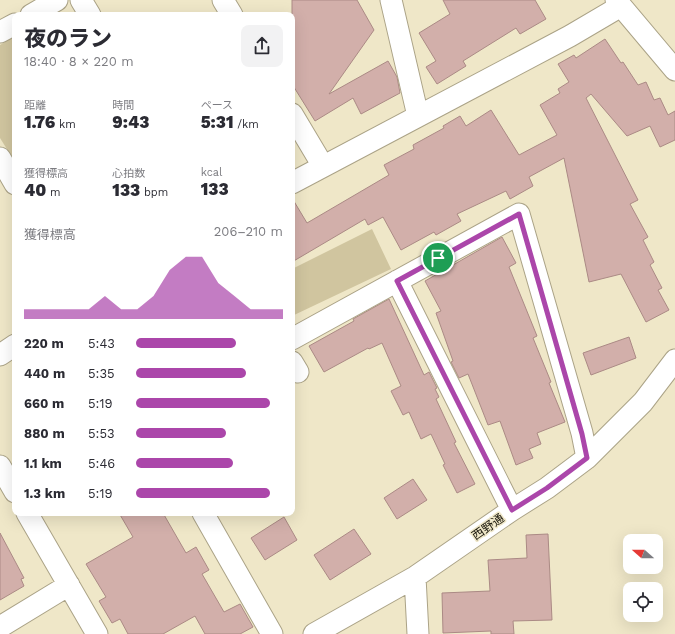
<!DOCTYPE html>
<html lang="ja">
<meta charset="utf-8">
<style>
:root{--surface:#fff;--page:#f2f2f3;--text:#2b2b33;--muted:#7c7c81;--accent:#ab46aa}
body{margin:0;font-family:"Work Sans","Noto Sans JP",sans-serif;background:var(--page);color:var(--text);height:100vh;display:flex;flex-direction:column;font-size:15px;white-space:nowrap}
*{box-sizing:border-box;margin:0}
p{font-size:13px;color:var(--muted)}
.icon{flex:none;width:22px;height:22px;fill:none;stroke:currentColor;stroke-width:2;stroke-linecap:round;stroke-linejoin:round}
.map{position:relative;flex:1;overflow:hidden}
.side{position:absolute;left:12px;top:12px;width:283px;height:504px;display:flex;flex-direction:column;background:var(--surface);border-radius:8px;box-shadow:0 4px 16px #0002}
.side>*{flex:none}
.needle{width:26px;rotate:291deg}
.fabs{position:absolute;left:623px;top:534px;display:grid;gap:8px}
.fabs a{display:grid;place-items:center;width:40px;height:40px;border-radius:8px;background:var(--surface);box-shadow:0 4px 16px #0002;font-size:20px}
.pin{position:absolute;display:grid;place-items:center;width:34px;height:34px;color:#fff;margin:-17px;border:2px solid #fff;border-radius:50%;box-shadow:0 1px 4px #0007}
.round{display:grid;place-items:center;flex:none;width:42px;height:42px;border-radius:8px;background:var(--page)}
.overview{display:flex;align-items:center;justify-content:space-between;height:68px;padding:0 12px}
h1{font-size:22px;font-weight:800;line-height:30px}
.figures{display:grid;grid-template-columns:repeat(3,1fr);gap:6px;height:68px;padding:4px 12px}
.figures div{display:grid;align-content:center}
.figures b{font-size:17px;font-weight:800}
.figures small{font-size:11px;font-weight:400}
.figures p{font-size:11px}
.chart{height:112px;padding:8px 12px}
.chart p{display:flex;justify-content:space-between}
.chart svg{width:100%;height:72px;margin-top:4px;fill:var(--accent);opacity:.7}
ul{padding:0 12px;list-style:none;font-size:13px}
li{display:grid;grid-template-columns:64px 48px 1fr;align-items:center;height:30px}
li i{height:10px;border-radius:5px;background:var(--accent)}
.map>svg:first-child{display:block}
</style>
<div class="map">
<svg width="675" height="634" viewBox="0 0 675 634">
<rect width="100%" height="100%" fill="#efe7c8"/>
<path fill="#d0c59f" d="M 15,36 L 15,162 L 0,138 L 0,45 Z
M 372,229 L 391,269 L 292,316 L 292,269 Z"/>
<path fill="#d2afaa" stroke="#ab8a85" d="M 292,0 L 357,0 L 374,30 L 329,94 L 388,61 L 397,77 L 400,93 L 361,114 L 353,98 L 315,121 L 292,84 Z
M 443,0 L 535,0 L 546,19 L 520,34 L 516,28 L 463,61 L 466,66 L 437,84 L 426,67 L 436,61 L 419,33 L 450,14 Z
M 605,39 L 621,63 L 623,62 L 638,85 L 646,82 L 654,100 L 660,98 L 668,115 L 675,111 L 675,140 L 660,147 L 650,126 L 627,136 L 591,94 L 586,98 L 638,200 L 630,204 L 648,237 L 643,240 L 654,262 L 650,265 L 662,288 L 658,290 L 669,310 L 646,322 L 621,274 L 589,282 L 564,158 L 529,177 L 533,186 L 510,199 L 506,191 L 457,214 L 461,221 L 436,235 L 434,232 L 401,250 L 383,217 L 368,225 L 365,219 L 292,262 L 292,198 L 307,223 L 389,175 L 384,165 L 414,149 L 413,145 L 444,128 L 443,126 L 460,116 L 466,126 L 491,110 L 519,155 L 557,135 L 540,105 L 560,93 L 558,89 L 569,82 L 558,64 L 574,55 L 576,58 Z
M 502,237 L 516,263 L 509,267 L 537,336 L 533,338 L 551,382 L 549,383 L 565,422 L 537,433 L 541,444 L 529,449 L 533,458 L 516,465 L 500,421 L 488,425 L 468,374 L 459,378 L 451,362 L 453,361 L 436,313 L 441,311 L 425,281 Z
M 389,299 L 424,375 L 429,372 L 437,388 L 435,389 L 439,397 L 436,399 L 456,442 L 454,443 L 475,484 L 457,493 L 443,465 L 445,464 L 431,434 L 421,439 L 409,412 L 403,415 L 391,391 L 401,386 L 382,343 L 369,349 L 368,348 L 324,372 L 309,346 L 354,321 L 353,319 Z
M 629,337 L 636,358 L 591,375 L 583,353 Z
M 413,479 L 427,500 L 397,519 L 384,498 Z
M 119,513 L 163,513 L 186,553 L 196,547 L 209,570 L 202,574 L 224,612 L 240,604 L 253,627 L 240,634 L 205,634 L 195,616 L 163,634 L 128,634 L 120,619 L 112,623 L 99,601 L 106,597 L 86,564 L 133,537 Z
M 284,517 L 297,540 L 265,560 L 251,538 Z
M 354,529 L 371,554 L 330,580 L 314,555 Z
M 0,533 L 24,578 L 21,579 L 24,586 L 0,600 Z
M 548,534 L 552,620 L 513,621 L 514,634 L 491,634 L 491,631 L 443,633 L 442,593 L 490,591 L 488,560 L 527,558 L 526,535 Z"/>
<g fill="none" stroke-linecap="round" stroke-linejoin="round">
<defs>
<path id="minor" d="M 81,0 L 90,15
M 223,0 L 232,15
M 391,0 L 418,116
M 616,0 L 675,70
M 31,15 L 57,0
M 0,32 L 15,24
M 292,114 L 323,166
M 0,158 L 15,184
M 292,183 L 570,36 L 621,6
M 397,281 L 512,510
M 292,339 L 519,214 L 582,433 L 587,458
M 0,355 L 15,345
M 292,362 L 298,372
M 0,466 L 15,492
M 27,513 L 97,634
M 203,513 L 272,634
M 415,577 L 418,634
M 0,627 L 69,585
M 314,634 L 415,577 L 512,510 L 547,488 L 587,458 L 643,402 L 675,360"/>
</defs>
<use href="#minor" stroke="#aba387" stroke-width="23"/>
<use href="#minor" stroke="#fff" stroke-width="21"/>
</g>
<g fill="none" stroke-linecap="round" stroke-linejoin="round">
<defs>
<path id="route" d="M 519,214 L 582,434 L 587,458 L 547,488 L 512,510 L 397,281 Z"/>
</defs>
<use href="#route" stroke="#fff" stroke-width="8"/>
<use href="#route" stroke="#ab46aa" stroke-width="5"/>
</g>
<g text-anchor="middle" stroke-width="3" stroke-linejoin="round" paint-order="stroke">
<g font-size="12" fill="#1c190e" stroke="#efe7c8">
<text transform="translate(488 527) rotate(-35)" y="4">西野通</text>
</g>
</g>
</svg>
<div class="fabs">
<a><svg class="needle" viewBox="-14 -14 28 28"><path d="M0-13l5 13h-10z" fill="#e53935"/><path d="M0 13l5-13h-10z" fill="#7c7c81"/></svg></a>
<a><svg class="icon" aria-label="locate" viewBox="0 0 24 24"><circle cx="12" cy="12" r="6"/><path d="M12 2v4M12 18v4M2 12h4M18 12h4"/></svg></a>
</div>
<div class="pin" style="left:438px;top:258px;background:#1e9e55"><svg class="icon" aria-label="arrive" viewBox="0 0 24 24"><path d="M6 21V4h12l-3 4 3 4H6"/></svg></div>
<section class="side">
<div class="overview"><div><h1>夜のラン</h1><p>18:40 · 8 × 220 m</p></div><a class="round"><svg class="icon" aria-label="share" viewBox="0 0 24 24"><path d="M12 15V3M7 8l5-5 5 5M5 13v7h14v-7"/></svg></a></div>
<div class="figures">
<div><p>距離</p><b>1.76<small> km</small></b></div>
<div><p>時間</p><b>9:43</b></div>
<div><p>ペース</p><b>5:31<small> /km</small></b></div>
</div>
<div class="figures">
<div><p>獲得標高</p><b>40<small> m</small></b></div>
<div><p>心拍数</p><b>133<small> bpm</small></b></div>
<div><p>kcal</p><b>133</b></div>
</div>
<div class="chart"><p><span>獲得標高</span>206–210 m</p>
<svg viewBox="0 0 160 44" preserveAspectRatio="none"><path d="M0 44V38L10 38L20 38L30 38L40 38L50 30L60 38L70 38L80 30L90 14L100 6L110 6L120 22L130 30L140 38L150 38L160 38V44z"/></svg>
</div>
<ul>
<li><b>220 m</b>5:43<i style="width:68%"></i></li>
<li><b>440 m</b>5:35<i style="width:75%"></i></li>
<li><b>660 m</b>5:19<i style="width:91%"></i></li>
<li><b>880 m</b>5:53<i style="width:61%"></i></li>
<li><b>1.1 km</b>5:46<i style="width:66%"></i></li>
<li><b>1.3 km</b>5:19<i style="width:91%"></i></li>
</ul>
</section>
</div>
